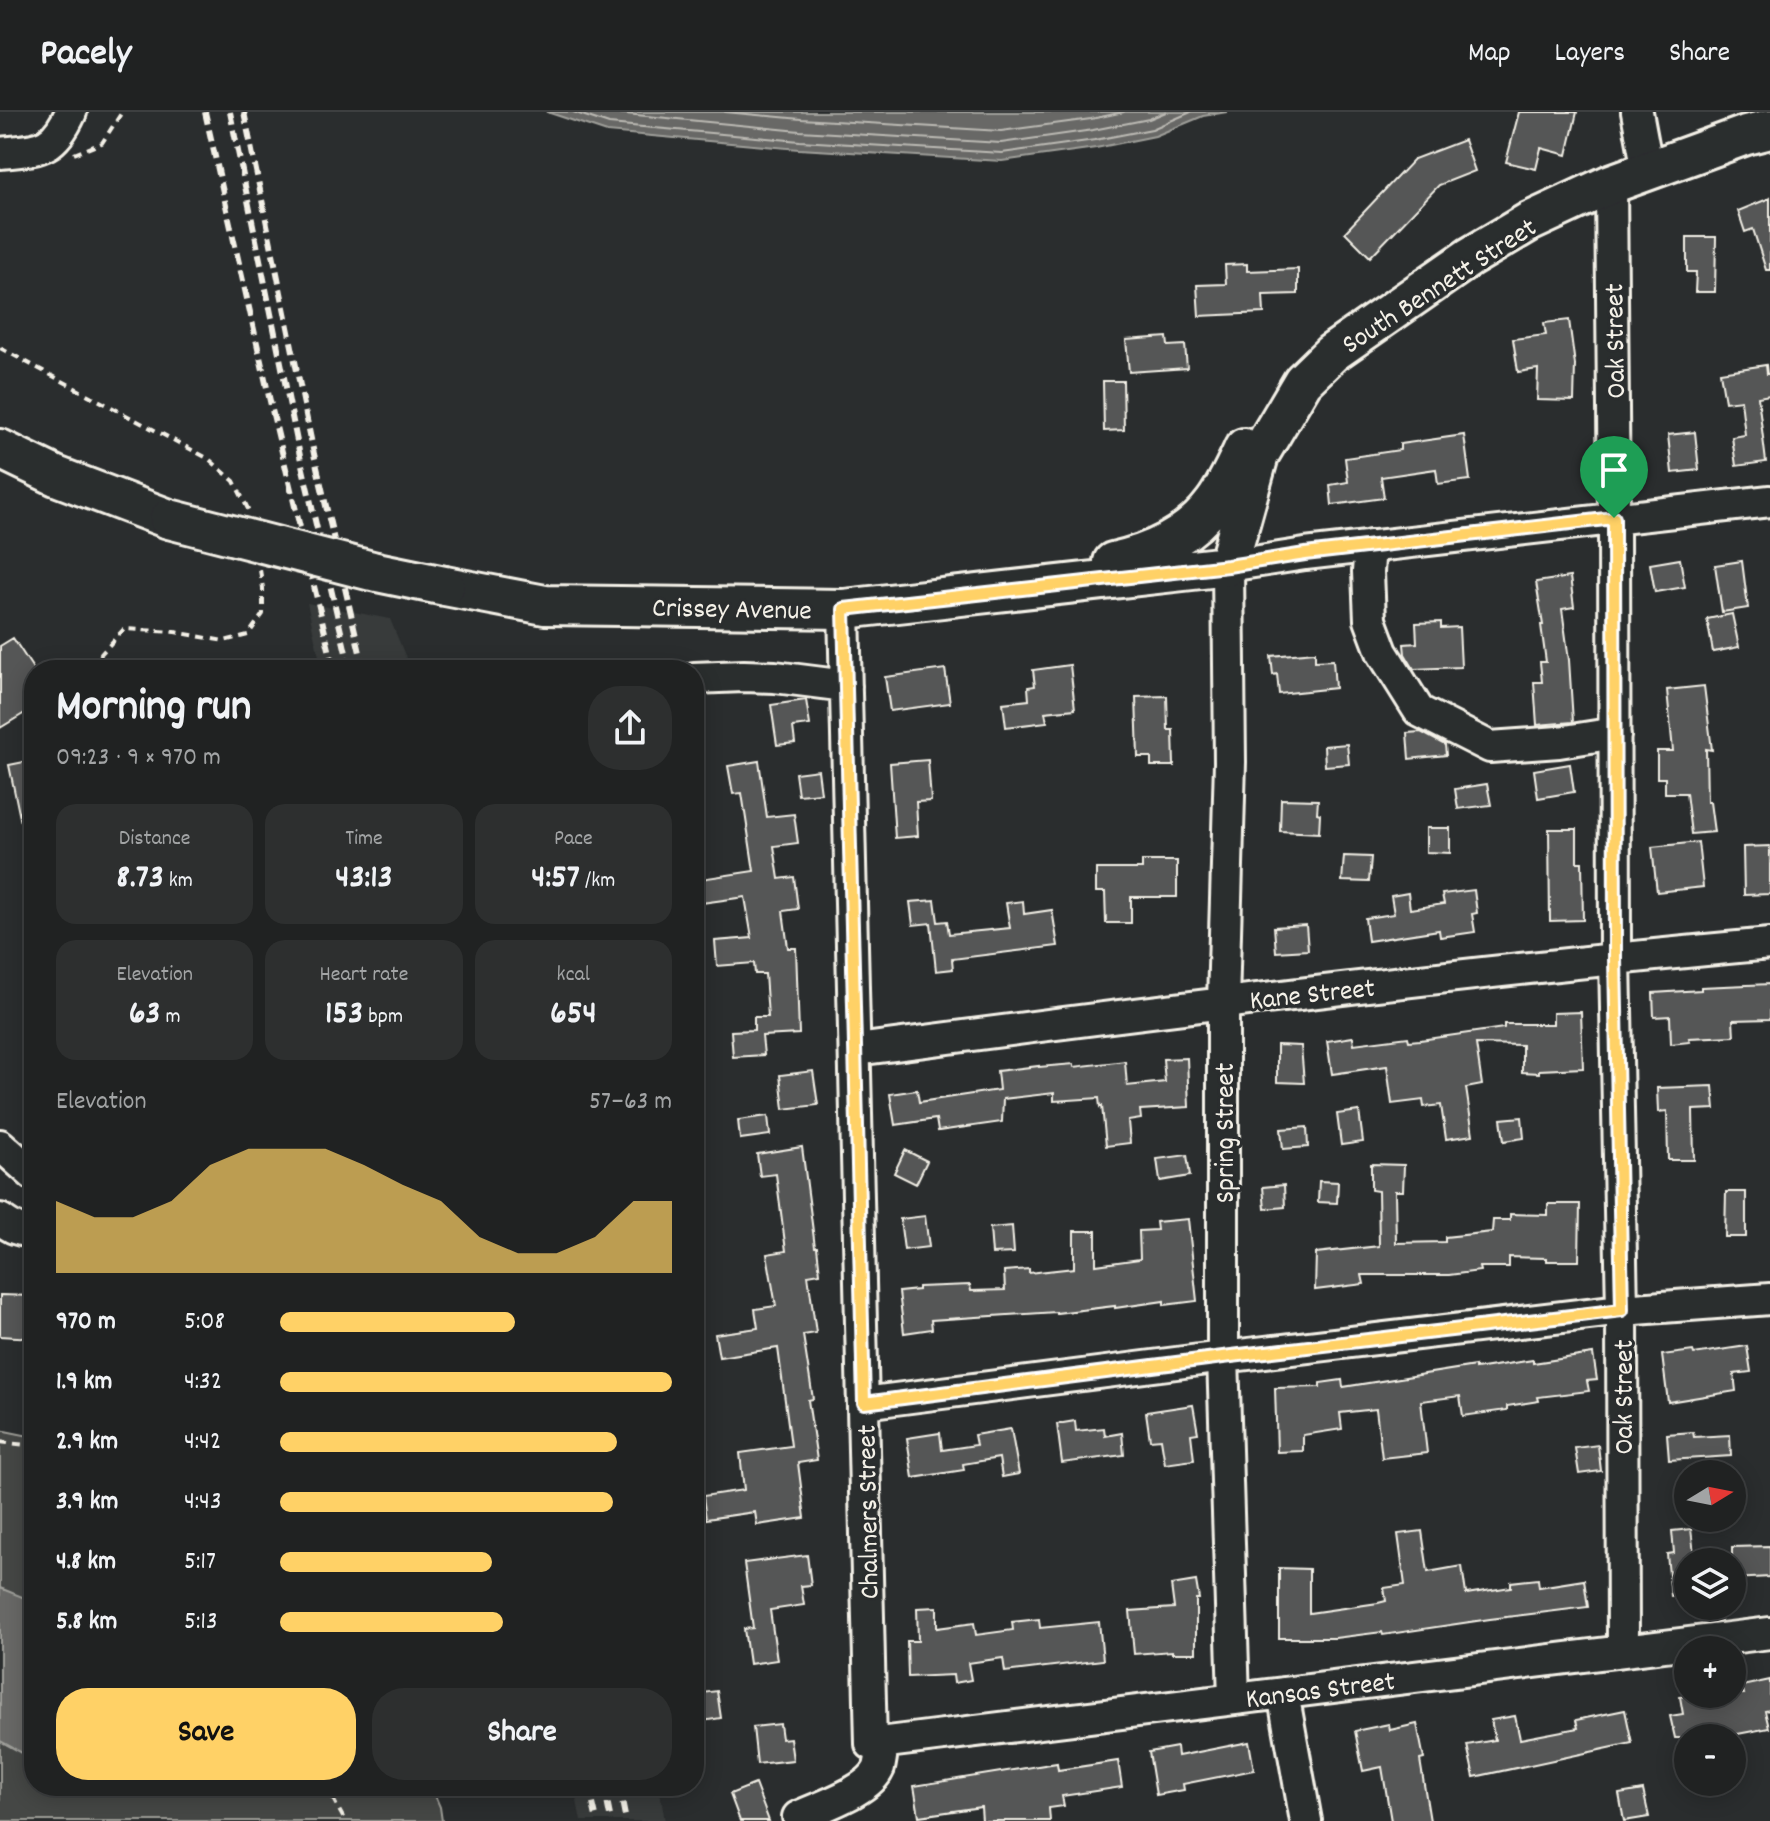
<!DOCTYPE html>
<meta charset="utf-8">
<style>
:root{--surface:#202222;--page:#2d2f2f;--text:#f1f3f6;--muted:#a2a4a5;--line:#3d3f40;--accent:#ffd166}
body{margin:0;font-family:Dekko,sans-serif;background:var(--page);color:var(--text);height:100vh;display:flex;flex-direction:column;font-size:30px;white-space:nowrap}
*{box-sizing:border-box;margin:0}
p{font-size:26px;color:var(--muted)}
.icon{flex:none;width:44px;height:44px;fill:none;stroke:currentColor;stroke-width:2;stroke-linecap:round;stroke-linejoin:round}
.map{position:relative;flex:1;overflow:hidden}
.drawer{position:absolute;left:24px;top:548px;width:680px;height:1136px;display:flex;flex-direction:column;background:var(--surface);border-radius:32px;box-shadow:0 4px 20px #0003,0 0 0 2px var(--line)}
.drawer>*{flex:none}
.needle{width:52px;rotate:80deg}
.fabs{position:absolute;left:1674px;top:1348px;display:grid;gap:16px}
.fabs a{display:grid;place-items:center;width:72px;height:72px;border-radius:50%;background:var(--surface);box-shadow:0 4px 20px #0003,0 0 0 2px var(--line);font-size:40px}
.pin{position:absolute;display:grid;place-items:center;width:68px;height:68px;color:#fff;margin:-82px -34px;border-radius:50% 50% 50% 0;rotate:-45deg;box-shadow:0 0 8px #0007}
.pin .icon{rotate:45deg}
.round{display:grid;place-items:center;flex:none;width:84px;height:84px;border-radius:32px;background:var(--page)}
.overview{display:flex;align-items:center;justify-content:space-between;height:136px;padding:0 32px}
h1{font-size:44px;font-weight:800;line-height:60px}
.stats{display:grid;grid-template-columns:repeat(3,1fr);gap:12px;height:136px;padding:8px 32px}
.stats div{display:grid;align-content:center;border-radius:20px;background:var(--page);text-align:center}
.stats b{font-size:34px;font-weight:800}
.stats small{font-size:22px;font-weight:400}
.stats p{font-size:22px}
.chart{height:224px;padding:16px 32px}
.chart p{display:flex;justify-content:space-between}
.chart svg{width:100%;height:144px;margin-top:8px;fill:var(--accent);opacity:.7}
.primary-button{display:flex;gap:16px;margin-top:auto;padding:16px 32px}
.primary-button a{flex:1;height:92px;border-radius:32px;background:var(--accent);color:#111;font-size:32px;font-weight:800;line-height:92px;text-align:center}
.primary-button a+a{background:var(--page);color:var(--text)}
ul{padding:0 32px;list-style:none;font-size:26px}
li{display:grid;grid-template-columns:128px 96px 1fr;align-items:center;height:60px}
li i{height:20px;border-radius:10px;background:var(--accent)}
header{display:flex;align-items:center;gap:48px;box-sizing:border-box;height:112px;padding:0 40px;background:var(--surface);border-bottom:2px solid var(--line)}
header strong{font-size:38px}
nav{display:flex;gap:44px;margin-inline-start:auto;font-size:28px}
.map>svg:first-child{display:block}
</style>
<header>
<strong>Pacely</strong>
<nav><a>Map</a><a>Layers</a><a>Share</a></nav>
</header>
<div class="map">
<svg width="1770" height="1709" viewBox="0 0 1770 1709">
<rect width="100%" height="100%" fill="#2a2d2e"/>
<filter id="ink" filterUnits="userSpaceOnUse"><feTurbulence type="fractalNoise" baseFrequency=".0125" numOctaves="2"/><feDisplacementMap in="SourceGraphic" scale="16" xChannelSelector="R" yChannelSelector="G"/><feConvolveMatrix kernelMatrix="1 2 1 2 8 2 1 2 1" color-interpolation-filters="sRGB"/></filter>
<g filter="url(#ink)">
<path fill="#373a3a" d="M 307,491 L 390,507 L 411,558 L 322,558 Z
M 574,1674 L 659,1674 L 665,1709 L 581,1709 Z"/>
<path fill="#444645" stroke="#9c9c96" stroke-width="2" d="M 0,1318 L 34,1325 L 34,1674 L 431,1674 L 440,1695 L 442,1709 L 0,1709 Z"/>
<path fill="#676866" stroke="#9f9f9a" stroke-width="2" d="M 547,0 L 1227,0 L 1203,4 L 1155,24 L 1096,36 L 1002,49 L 799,37 L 607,20 Z
M 0,1476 L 30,1488 L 34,1493 L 34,1644 L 24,1642 L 0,1629 Z"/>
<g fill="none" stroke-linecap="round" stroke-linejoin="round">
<path stroke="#bcbab4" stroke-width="2" d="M 573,0 L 609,12 L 800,29 L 1002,41 L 1095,28 L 1152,17 L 1191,0
M 605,0 L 800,19 L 1001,31 L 1093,18 L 1149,7 L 1166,0
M 725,0 L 801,7 L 1001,19 L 1091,7 L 1124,0"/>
</g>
<path fill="#555756" stroke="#f4f1e8" stroke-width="2" d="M 1519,0 L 1577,0 L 1567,43 L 1541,36 L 1536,57 L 1506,50 Z
M 1464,28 L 1475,59 L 1439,73 L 1370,145 L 1345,120 L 1414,47 Z
M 1770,86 L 1770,158 L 1766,158 L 1753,117 L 1745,120 L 1738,99 Z
M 1687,125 L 1716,125 L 1715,180 L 1695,180 L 1696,160 L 1687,160 Z
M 1247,152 L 1247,159 L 1298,157 L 1298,182 L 1263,183 L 1264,201 L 1199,204 L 1197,173 L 1226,172 L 1225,153 Z
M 1569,208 L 1575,253 L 1574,289 L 1537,288 L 1538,257 L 1518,260 L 1513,227 L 1546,223 L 1544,211 Z
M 1167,225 L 1168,234 L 1185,233 L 1187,256 L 1129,260 L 1126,228 Z
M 1766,253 L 1767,262 L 1770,262 L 1770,283 L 1758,285 L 1766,350 L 1736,354 L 1732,325 L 1745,323 L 1741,288 L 1725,290 L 1720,260 Z
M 1103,269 L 1123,269 L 1124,318 L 1104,319 Z
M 1695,320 L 1699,358 L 1672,361 L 1668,323 Z
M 1464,323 L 1470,368 L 1438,372 L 1436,357 L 1381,365 L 1384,386 L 1332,393 L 1330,373 L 1348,370 L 1345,346 L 1400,338 L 1400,332 Z
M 1680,447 L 1685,475 L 1655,480 L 1650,452 Z
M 1742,449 L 1748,496 L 1722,500 L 1715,453 Z
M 1570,465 L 1574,495 L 1562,497 L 1569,548 L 1573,610 L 1537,613 L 1534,570 L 1542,570 L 1540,550 L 1546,550 L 1541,513 L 1543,513 L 1536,470 Z
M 1732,502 L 1739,535 L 1713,540 L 1707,507 Z
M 1441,510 L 1441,516 L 1459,515 L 1461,555 L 1414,557 L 1405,542 L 1404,532 L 1417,531 L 1416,511 Z
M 13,526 L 34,558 L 34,581 L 26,586 L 33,596 L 0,616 L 0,534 Z
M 1315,540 L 1315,549 L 1333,548 L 1335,576 L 1279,582 L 1277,562 L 1273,563 L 1271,544 Z
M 1070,553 L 1075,597 L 1045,600 L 1047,610 L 1006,615 L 1003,591 L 1029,588 L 1028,575 L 1035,574 L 1033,558 Z
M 945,557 L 950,591 L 890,599 L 885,565 Z
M 1704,574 L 1712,638 L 1706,637 L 1707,690 L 1710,690 L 1714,720 L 1691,722 L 1686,681 L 1665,681 L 1665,666 L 1657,666 L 1657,639 L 1673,639 L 1667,578 Z
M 1167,584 L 1168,618 L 1173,618 L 1174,654 L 1151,654 L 1151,645 L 1138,645 L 1136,585 Z
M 806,588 L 810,613 L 793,615 L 795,631 L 777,633 L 771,593 Z
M 1421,620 L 1445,633 L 1446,643 L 1409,647 L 1407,621 Z
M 1347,632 L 1349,652 L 1325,654 L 1324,634 Z
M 34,648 L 34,734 L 26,735 L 9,653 Z
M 928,648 L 931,689 L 916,690 L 918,724 L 895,726 L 890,651 Z
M 759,649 L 767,705 L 794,702 L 798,731 L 774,734 L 779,767 L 794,765 L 798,797 L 783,799 L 788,836 L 796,836 L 799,922 L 762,924 L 764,943 L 733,945 L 731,919 L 754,918 L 754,905 L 768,905 L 765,862 L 755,862 L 754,851 L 717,854 L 715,829 L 752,826 L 745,785 L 694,792 L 694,768 L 754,759 L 742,681 L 733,682 L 728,654 Z
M 1570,652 L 1574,680 L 1538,686 L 1534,658 Z
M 818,658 L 821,681 L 798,683 L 795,661 Z
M 1487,672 L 1491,693 L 1458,697 L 1455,677 Z
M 1281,687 L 1318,688 L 1317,701 L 1320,702 L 1319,721 L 1280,719 Z
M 1426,716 L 1450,716 L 1450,741 L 1426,740 Z
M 1549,717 L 1577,717 L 1577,750 L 1582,750 L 1583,808 L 1550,809 Z
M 1698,730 L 1703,775 L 1657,780 L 1652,735 Z
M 1770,734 L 1770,782 L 1744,783 L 1743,735 Z
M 1344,744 L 1371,745 L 1369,770 L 1342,769 Z
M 1142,749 L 1177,749 L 1177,785 L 1131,785 L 1131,811 L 1106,811 L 1105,780 L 1096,780 L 1096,757 L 1142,757 Z
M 1474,778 L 1477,801 L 1472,802 L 1475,820 L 1440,825 L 1439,818 L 1368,829 L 1365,806 L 1394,802 L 1391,784 L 1408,781 L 1410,797 L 1444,792 L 1442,782 Z
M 935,788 L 938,810 L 947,809 L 949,822 L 1010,816 L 1006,791 L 1023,789 L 1024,802 L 1052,798 L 1058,834 L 952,847 L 953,857 L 936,859 L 931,811 L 913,813 L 910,790 Z
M 1306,813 L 1308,838 L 1276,840 L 1274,815 Z
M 1770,872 L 1770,907 L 1733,908 L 1734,924 L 1689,926 L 1690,930 L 1671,932 L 1670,904 L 1654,905 L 1653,881 L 1701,878 L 1701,875 Z
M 1581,900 L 1583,956 L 1539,958 L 1539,961 L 1522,960 L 1522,933 L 1476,932 L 1482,973 L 1466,976 L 1473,1023 L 1446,1027 L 1441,993 L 1424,995 L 1423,988 L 1392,992 L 1387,954 L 1332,962 L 1327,929 L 1353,925 L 1354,932 L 1408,925 L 1409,929 L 1420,928 L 1504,916 L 1504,912 L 1553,912 L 1553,901 Z
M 1277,933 L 1301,934 L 1304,971 L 1277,970 Z
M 1187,946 L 1189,995 L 1140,998 L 1141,1007 L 1128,1009 L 1130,1031 L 1106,1034 L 1102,994 L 1100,995 L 1099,986 L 1054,989 L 1054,981 L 1003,987 L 1002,1010 L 938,1019 L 936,1007 L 895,1013 L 890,982 L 917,978 L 919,990 L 999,978 L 997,959 L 1039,954 L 1039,955 L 1074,952 L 1074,955 L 1125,949 L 1127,974 L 1165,970 L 1163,947 Z
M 813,959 L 818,993 L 784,997 L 780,963 Z
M 1713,974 L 1715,997 L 1693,998 L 1694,1048 L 1668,1048 L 1667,999 L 1658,1000 L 1657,976 Z
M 1359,999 L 1363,1030 L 1341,1033 L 1337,1002 Z
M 768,1004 L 770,1023 L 740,1027 L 738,1008 Z
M 1522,1005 L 1524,1026 L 1504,1029 L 1501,1007 Z
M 1307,1015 L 1308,1035 L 1283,1037 L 1281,1017 Z
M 802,1035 L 815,1135 L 817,1135 L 820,1161 L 808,1163 L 816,1221 L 803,1223 L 813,1287 L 808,1288 L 817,1348 L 798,1351 L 805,1406 L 757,1413 L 755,1400 L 706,1407 L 703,1384 L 744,1378 L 740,1341 L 791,1334 L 778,1236 L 719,1245 L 715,1222 L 758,1216 L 755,1197 L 776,1194 L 767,1142 L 786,1139 L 776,1062 L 760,1064 L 757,1042 Z
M 905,1038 L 927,1049 L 916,1072 L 894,1061 Z
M 1187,1043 L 1190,1064 L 1160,1069 L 1157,1047 Z
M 1371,1052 L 1404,1053 L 1403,1079 L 1395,1079 L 1396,1131 L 1445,1130 L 1445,1125 L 1492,1120 L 1493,1108 L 1510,1108 L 1510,1102 L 1548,1103 L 1548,1092 L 1580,1092 L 1579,1149 L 1547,1149 L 1547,1146 L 1509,1145 L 1509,1155 L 1479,1155 L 1480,1159 L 1449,1163 L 1362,1163 L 1364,1172 L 1315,1178 L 1316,1141 L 1379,1134 L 1378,1079 L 1371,1078 Z
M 1319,1069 L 1338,1070 L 1337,1091 L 1318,1090 Z
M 1284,1073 L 1285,1095 L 1265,1097 L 1263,1075 Z
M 1726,1080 L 1746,1080 L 1746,1125 L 1725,1125 Z
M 925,1104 L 929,1135 L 904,1138 L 900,1107 Z
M 1188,1107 L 1197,1189 L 1164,1193 L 1164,1189 L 1115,1196 L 1115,1194 L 1056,1201 L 1056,1200 L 931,1208 L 932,1217 L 904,1221 L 899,1180 L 918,1178 L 918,1175 L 970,1173 L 971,1179 L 1005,1178 L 1004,1159 L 1029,1157 L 1029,1161 L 1074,1156 L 1074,1119 L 1096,1119 L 1096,1153 L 1140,1147 L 1139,1119 L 1157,1118 L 1156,1110 Z
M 1012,1114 L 1014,1141 L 992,1142 L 990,1116 Z
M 0,1183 L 34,1184 L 34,1226 L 0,1224 Z
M 1747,1234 L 1751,1260 L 1734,1262 L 1736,1279 L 1668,1290 L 1662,1243 L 1693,1239 L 1694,1242 Z
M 1593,1242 L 1597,1268 L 1587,1269 L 1589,1279 L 1538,1285 L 1539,1289 L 1507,1294 L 1507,1298 L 1463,1304 L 1460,1284 L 1421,1289 L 1427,1341 L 1382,1346 L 1376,1297 L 1340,1301 L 1342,1317 L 1303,1323 L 1303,1339 L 1277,1340 L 1275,1276 L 1320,1275 L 1320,1271 L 1342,1268 L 1343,1275 L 1475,1254 L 1475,1257 L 1533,1248 L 1533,1251 Z
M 1193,1293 L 1198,1321 L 1191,1322 L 1194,1348 L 1165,1352 L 1161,1327 L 1150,1328 L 1146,1300 Z
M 1075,1309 L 1076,1319 L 1104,1316 L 1105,1324 L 1122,1321 L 1124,1343 L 1062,1351 L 1057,1312 Z
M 1011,1317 L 1019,1362 L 1002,1365 L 999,1346 L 963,1352 L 964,1358 L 913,1366 L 907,1326 L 940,1321 L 942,1338 L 976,1333 L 974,1323 Z
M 1693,1320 L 1694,1325 L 1730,1323 L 1731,1344 L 1669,1348 L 1667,1322 Z
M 1598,1333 L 1601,1359 L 1579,1362 L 1575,1336 Z
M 1691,1417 L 1695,1450 L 1688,1450 L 1688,1482 L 1671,1484 L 1667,1442 L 1674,1441 L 1672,1419 Z
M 1422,1419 L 1428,1460 L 1462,1454 L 1466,1482 L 1511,1475 L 1511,1470 L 1538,1467 L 1539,1475 L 1584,1468 L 1588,1495 L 1490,1507 L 1383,1523 L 1382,1520 L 1335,1526 L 1279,1526 L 1279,1456 L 1309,1457 L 1309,1501 L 1378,1491 L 1386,1489 L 1384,1476 L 1405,1473 L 1398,1422 Z
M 1770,1434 L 1770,1465 L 1732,1467 L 1732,1435 Z
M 807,1443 L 811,1473 L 801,1474 L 804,1493 L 770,1498 L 777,1548 L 749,1552 L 744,1517 L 753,1516 L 744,1451 Z
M 1196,1469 L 1199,1487 L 1196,1487 L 1196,1541 L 1172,1541 L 1172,1539 L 1134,1542 L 1130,1499 L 1174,1496 L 1171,1473 Z
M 937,1495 L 937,1516 L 974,1511 L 976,1523 L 1013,1518 L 1012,1510 L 1039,1507 L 1040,1516 L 1099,1510 L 1103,1548 L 1005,1560 L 1003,1546 L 968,1551 L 971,1568 L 954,1571 L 953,1563 L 908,1565 L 907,1529 L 918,1529 L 917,1496 Z
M 1770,1568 L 1770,1598 L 1765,1599 L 1769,1616 L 1717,1626 L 1675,1626 L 1670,1604 L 1683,1602 L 1680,1585 L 1695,1582 L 1744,1582 L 1742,1574 Z
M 717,1579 L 721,1606 L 696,1610 L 694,1582 Z
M 1625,1598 L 1632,1631 L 1474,1665 L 1467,1633 L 1495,1628 L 1491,1608 L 1515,1604 L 1520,1627 L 1578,1616 L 1576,1608 Z
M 780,1612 L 782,1627 L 790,1626 L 793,1648 L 757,1652 L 753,1615 Z
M 1389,1612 L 1390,1618 L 1417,1612 L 1424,1647 L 1420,1648 L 1430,1709 L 1391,1709 L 1382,1655 L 1363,1659 L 1355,1619 Z
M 1249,1630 L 1254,1658 L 1183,1672 L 1184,1678 L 1156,1683 L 1149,1640 L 1177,1635 L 1178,1644 Z
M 1118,1649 L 1122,1675 L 1062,1684 L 1064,1694 L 1049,1696 L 1050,1709 L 982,1709 L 981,1695 L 919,1704 L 914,1674 L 1057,1651 L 1058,1658 Z
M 755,1672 L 769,1709 L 740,1709 L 730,1682 Z
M 1643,1678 L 1649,1705 L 1624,1709 L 1619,1682 Z"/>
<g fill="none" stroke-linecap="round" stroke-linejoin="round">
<defs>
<path id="minor" d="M 1637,0 L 1648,59
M 0,41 C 39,37 53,40 71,0
M 1611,72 L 1614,406 L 1615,846 L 1622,1198 L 1623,1539
M 1370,434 L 1368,460 L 1370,508 L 1382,540 L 1419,599 L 1490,635 L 1559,630 L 1603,623 L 1615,624
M 844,497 L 871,1632 L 1770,1521
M 694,566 L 744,564 L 775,565 L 846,574
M 856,938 C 1160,898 1464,860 1770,832
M 0,1033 L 34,1063
M 0,1107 C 11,1115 20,1121 34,1118
M 864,1291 L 1223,1245 L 1622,1198 L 1770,1187
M 1283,1581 L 1306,1709
M 1234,1587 L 1223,1245 L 1223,890 L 1230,650 L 1228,454 L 1305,442 L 1770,389
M 798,1705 C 819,1695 870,1679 879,1656 C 881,1648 882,1638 883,1630"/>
<path id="major" d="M 0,337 L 56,364 L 169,407
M 1113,450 C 1152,441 1189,425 1214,391 C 1226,375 1235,355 1244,336
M 445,474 L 545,493 L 844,497 L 1228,454 L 1259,343 L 1303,269 L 1332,241 L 1470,145 L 1529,110 L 1611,72 L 1746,23 L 1770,17"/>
</defs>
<use href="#minor" stroke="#f4f1e8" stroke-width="36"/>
<use href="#major" stroke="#f4f1e8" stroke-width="44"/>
<path stroke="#f4f1e8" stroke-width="4" stroke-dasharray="8 6" stroke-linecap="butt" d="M 74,42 L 102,31 L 122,0
M 0,236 L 209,347 L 234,369 L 249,399
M 97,558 L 101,542 L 124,517 L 175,520 L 224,529 L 248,523 L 263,502 L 263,476 L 260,458
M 28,916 L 34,914
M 0,1330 L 34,1334
M 326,1674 L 345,1709"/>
<use href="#minor" stroke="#2a2d2e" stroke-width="30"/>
<use href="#major" stroke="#2a2d2e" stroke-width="38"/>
<path stroke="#f4f1e8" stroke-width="6" stroke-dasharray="12 6" stroke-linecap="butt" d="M 205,0 L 272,298 L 334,558
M 230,0 L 300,344 L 350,558
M 244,0 L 314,342 L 364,558
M 589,1674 L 597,1709
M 604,1674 L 611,1709
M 619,1674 L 626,1709"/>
<defs>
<path id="major-bridge" d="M 169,407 L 372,459 L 445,474"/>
</defs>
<use href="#major-bridge" stroke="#f4f1e8" stroke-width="44" stroke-linecap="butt"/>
<use href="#major-bridge" stroke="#2a2d2e" stroke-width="38"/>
</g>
</g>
<g fill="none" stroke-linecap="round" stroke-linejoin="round" filter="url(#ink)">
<defs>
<path id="route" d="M 1614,406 L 1615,846 L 1622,1198 L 1223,1245 L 864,1291 L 844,497 L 1228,454 L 1305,442 Z"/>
</defs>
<use href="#route" stroke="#fff" stroke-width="16"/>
<use href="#route" stroke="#ffd166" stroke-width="10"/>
</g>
<g text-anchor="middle" stroke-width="6" stroke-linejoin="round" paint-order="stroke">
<g font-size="28" fill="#f4f1e8" stroke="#2a2d2e">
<text transform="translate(1438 172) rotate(-33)" y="10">South Bennett Street</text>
<text transform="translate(1613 229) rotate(-91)" y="10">Oak Street</text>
<text transform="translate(732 495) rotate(1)" y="10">Crissey Avenue</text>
<text transform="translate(1312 880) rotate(-6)" y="10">Kane Street</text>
<text transform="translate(1223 1021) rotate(-90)" y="10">Spring Street</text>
<text transform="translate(1622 1285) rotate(-90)" y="10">Oak Street</text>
<text transform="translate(866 1400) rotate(-91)" y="10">Chalmers Street</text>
<text transform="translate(1320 1576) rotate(-7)" y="10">Kansas Street</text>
</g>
</g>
</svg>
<div class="fabs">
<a><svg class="needle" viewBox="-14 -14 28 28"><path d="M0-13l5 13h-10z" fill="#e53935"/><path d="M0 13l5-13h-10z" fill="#a2a4a5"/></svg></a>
<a><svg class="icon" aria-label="layers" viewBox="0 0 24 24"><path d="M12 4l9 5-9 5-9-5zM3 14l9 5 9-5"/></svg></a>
<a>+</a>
<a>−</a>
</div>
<div class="pin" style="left:1614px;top:406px;background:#1e9e55"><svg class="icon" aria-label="arrive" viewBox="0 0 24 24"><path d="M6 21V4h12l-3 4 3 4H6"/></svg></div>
<section class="drawer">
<div class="overview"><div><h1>Morning run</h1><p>09:23 · 9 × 970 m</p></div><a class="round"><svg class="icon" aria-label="share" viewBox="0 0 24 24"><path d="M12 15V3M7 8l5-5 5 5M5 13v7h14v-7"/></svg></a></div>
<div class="stats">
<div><p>Distance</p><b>8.73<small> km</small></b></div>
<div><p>Time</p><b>43:13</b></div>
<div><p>Pace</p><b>4:57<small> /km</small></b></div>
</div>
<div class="stats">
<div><p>Elevation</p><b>63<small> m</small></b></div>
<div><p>Heart rate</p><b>153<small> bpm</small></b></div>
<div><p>kcal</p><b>654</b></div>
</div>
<div class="chart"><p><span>Elevation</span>57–63 m</p>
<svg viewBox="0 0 160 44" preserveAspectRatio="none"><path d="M0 44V22L10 27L20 27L30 22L40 11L50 6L60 6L70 6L80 11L90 17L100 22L110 33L120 38L130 38L140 33L150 22L160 22V44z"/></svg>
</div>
<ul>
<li><b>970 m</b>5:08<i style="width:60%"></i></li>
<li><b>1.9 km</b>4:32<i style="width:100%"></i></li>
<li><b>2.9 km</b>4:42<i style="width:86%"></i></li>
<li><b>3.9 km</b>4:43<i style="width:85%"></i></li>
<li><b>4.8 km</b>5:17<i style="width:54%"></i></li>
<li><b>5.8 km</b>5:13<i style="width:57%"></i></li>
</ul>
<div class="primary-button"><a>Save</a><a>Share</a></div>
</section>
</div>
